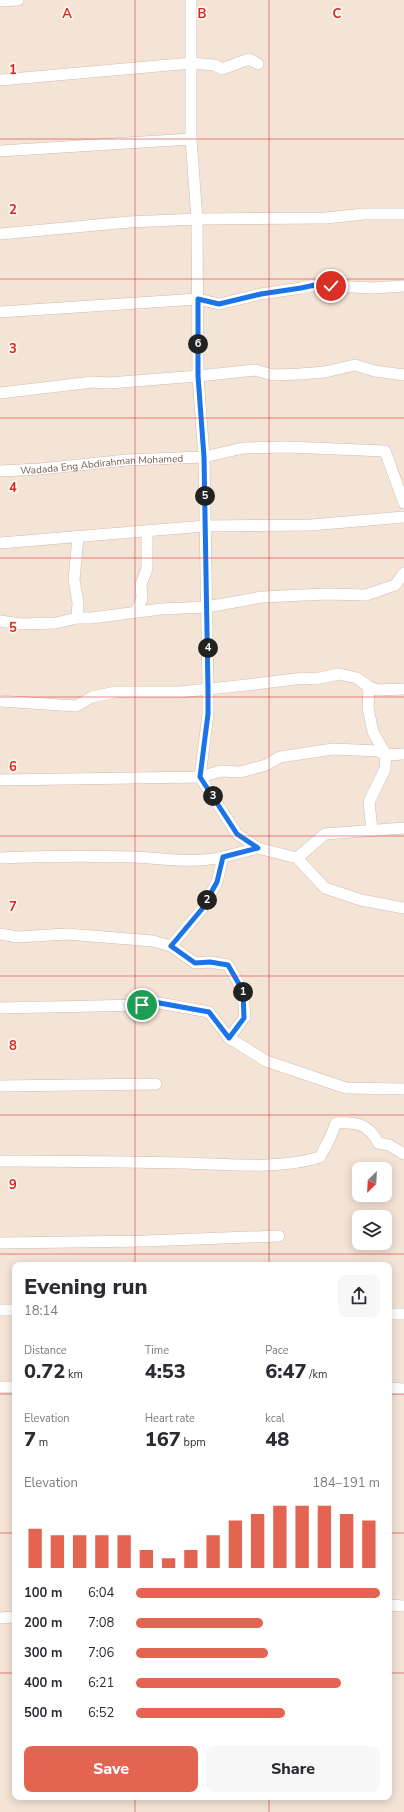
<!DOCTYPE html>
<meta charset="utf-8">
<style>
:root{--surface:#fff;--page:#f7f7f7;--text:#2b2b33;--muted:#7c7c81;--accent:#e36450}
body{margin:0;font-family:"Nunito Sans",sans-serif;background:var(--page);color:var(--text);height:100vh;display:flex;flex-direction:column;font-size:15px;white-space:nowrap}
*{box-sizing:border-box;margin:0}
p{font-size:13px;color:var(--muted)}
.icon{flex:none;width:22px;height:22px;fill:none;stroke:currentColor;stroke-width:2;stroke-linecap:round;stroke-linejoin:round}
.map{position:relative;flex:1;overflow:hidden}
.drawer{position:absolute;left:12px;top:1262px;width:380px;height:538px;display:flex;flex-direction:column;background:var(--surface);border-radius:8px;box-shadow:0 2px 10px #0003}
.drawer>*{flex:none}
.needle{width:26px;rotate:204deg}
.tools{position:absolute;left:352px;top:1162px;display:grid;gap:8px}
.tools a{display:grid;place-items:center;width:40px;height:40px;border-radius:8px;background:var(--surface);box-shadow:0 2px 10px #0003;font-size:20px}
.pin{position:absolute;display:grid;place-items:center;width:34px;height:34px;color:#fff;margin:-17px;border:2px solid #fff;border-radius:50%;box-shadow:0 1px 4px #0007}
.km{position:absolute;width:20px;height:20px;margin:-10px;border-radius:50%;background:#222;color:#fff;font-size:11px;line-height:20px;text-align:center}
.round{display:grid;place-items:center;flex:none;width:42px;height:42px;border-radius:8px;background:var(--page)}
.head{display:flex;align-items:center;justify-content:space-between;height:68px;padding:0 12px}
h1{font-size:22px;font-weight:800;line-height:30px}
.stats{display:grid;grid-template-columns:repeat(3,1fr);gap:6px;height:68px;padding:4px 12px}
.stats div{display:grid;align-content:center}
.stats b{font-size:20px;font-weight:800}
.stats small{font-size:11px;font-weight:400}
.stats p{font-size:11px}
.chart{height:112px;padding:8px 12px}
.chart p{display:flex;justify-content:space-between}
.chart svg{width:100%;height:72px;margin-top:4px;stroke:var(--accent);stroke-width:6}
.action{display:flex;gap:8px;margin-top:auto;padding:8px 12px}
.action a{flex:1;height:46px;border-radius:8px;background:var(--accent);color:#fff;font-size:16px;font-weight:800;line-height:46px;text-align:center}
.action a+a{background:var(--page);color:var(--text)}
ul{padding:0 12px;list-style:none;font-size:13px}
li{display:grid;grid-template-columns:64px 48px 1fr;align-items:center;height:30px}
li i{height:10px;border-radius:5px;background:var(--accent)}
.map>svg:first-child{display:block}
</style>
<div class="map">
<svg width="404" height="1812" viewBox="0 0 404 1812">
<rect width="100%" height="100%" fill="#fcf2e8"/>
<path fill="#f4e4d6" fill-rule="evenodd" d="M 0,0 L 404,0 L 404,1812 L 0,1812 ZM 359,1169 L 385,1169 L 385,1195 L 359,1195 ZM 359,1217 L 385,1217 L 385,1243 L 359,1243 ZM 15,1265 L 389,1265 L 389,1797 L 15,1797 Z"/>
<g fill="none" stroke-linecap="round" stroke-linejoin="round">
<defs>
<g id="minor">
<path d="M 191,0 L 191,139 L 197,219 L 198,376 L 255,370 L 273,375 L 300,374 L 325,372 L 355,365 L 375,371 L 404,375"/>
<path d="M 0,1 L 18,0"/>
<path d="M 0,80 L 192,63 L 214,65 L 222,69 L 249,59 L 258,64"/>
<path d="M 0,151 L 191,139"/>
<path d="M 0,234 L 129,222 L 197,219 L 326,218 L 364,214 L 404,214"/>
<path d="M 0,312 L 198,299 L 219,304 L 261,294 L 301,288 L 315,285 L 372,288 L 404,286"/>
<path d="M 0,393 L 93,382 L 109,383 L 198,376 L 204,457 L 208,690 L 208,714 L 200,777 L 237,834 L 258,848 L 297,858 L 325,888 L 361,900 L 404,908"/>
<path id="s1" d="M 0,471 L 40,469 L 127,460 L 204,457 L 243,448 L 288,447 L 385,451 L 404,503"/>
<path d="M 0,543 L 205,526 L 311,525 L 404,517"/>
<path d="M 136,611 L 142,599 L 141,584 L 147,569 L 147,531"/>
<path d="M 77,618 L 91,618 L 161,609 L 207,607 L 262,597 L 326,594 L 366,595 L 395,585 L 404,573"/>
<path d="M 0,621 L 21,624 L 56,623 L 77,618 L 78,603 L 74,580 L 78,537"/>
<path d="M 369,687 L 368,708 L 373,732 L 386,755 L 404,754"/>
<path d="M 0,701 L 76,706 L 92,697 L 116,692 L 180,692 L 247,685 L 303,678 L 315,679 L 339,674 L 357,678 L 369,687 L 378,690 L 404,689"/>
<path d="M 0,780 L 200,777 L 221,771 L 240,772 L 266,765 L 280,757 L 333,749 L 378,751 L 386,755 L 385,769 L 369,802 L 372,830"/>
<path d="M 0,858 C 44,856 88,856 132,857 C 164,858 191,864 223,857"/>
<path d="M 297,858 L 325,834 L 404,828"/>
<path d="M 0,934 L 17,937 L 67,934 L 153,941 L 171,946 L 195,963 L 210,962 L 228,965 L 243,991 L 245,1017 L 229,1038 L 266,1061 L 346,1088 L 404,1089"/>
<path d="M 171,946 L 202,909 L 217,882 L 223,857 L 258,848"/>
<path d="M 0,1008 L 142,1005 L 154,1002 L 209,1012 L 229,1038"/>
<path d="M 0,1086 L 156,1084"/>
<path d="M 0,1161 C 62,1161 123,1162 185,1163 C 228,1164 279,1170 320,1157 L 330,1138 L 336,1123 C 355,1122 369,1123 378,1143 L 389,1145 L 404,1154"/>
<path d="M 0,1243 L 145,1241 L 279,1236"/>
<path d="M 0,1310 L 15,1310"/>
<path d="M 389,1314 L 404,1314"/>
<path d="M 0,1387 L 15,1387"/>
<path d="M 389,1388 L 404,1389"/>
<path d="M 389,1605 L 404,1606"/>
<path d="M 0,1618 L 15,1617"/>
</g>
</defs>
<use href="#minor" stroke="#d0bbb0" stroke-width="12"/>
<use href="#minor" stroke="#fff" stroke-width="11"/>
</g>
<g fill="none" stroke-linecap="round" stroke-linejoin="round">
<defs>
<path id="route" d="M 142,1005 L 154,1002 L 209,1012 L 229,1038 L 244,1018 L 243,991 L 228,965 L 210,962 L 195,963 L 171,946 L 202,909 L 217,882 L 223,857 L 258,848 L 237,834 L 200,777 L 208,714 L 208,690 L 204,457 L 198,376 L 198,299 L 219,304 L 261,294 L 301,288 L 315,285 L 331,286"/>
</defs>
<use href="#route" stroke="#fff" stroke-width="8"/>
<use href="#route" stroke="#1a73e8" stroke-width="5"/>
</g>
<path fill="none" stroke="#d62828" stroke-width="1" stroke-opacity="0.55" d="M 135,0 L 135,1265M 269,0 L 269,1265M 0,139 L 404,139M 0,279 L 404,279M 0,418 L 404,418M 0,558 L 404,558M 0,697 L 404,697M 0,836 L 404,836M 0,976 L 404,976M 0,1115 L 404,1115M 0,1254 L 404,1254M 0,1394 L 15,1394M 389,1394 L 404,1394M 0,1533 L 15,1533M 389,1533 L 404,1533M 0,1673 L 15,1673M 389,1673 L 404,1673M 135,1797 L 135,1812M 269,1797 L 269,1812"/>
<g text-anchor="middle" stroke-width="3.5" stroke-linejoin="round" paint-order="stroke">
<g font-size="10" fill="#76574c" stroke="#fff7ee">
<text dy="4" stroke="none"><textPath href="#s1" startOffset="102">Wadada Eng Abdirahman Mohamed</textPath></text>
</g>
</g>
<g font-size="13" text-anchor="middle" font-weight="bold" fill="#d62828" stroke="#fff7ee" stroke-width="3.5" stroke-linejoin="round" paint-order="stroke">
<text x="67" y="18">A</text>
<text x="202" y="18">B</text>
<text x="337" y="18">C</text>
<text x="13" y="74">1</text>
<text x="13" y="214">2</text>
<text x="13" y="353">3</text>
<text x="13" y="492">4</text>
<text x="13" y="632">5</text>
<text x="13" y="771">6</text>
<text x="13" y="911">7</text>
<text x="13" y="1050">8</text>
<text x="13" y="1189">9</text>
</g>
</svg>
<div class="tools">
<a><svg class="needle" viewBox="-14 -14 28 28"><path d="M0-13l5 13h-10z" fill="#e53935"/><path d="M0 13l5-13h-10z" fill="#7c7c81"/></svg></a>
<a><svg class="icon" aria-label="layers" viewBox="0 0 24 24"><path d="M12 4l9 5-9 5-9-5zM3 14l9 5 9-5"/></svg></a>
</div>
<div class="pin" style="left:142px;top:1005px;background:#1e9e55"><svg class="icon" aria-label="arrive" viewBox="0 0 24 24"><path d="M6 21V4h12l-3 4 3 4H6"/></svg></div>
<div class="pin" style="left:331px;top:286px;background:#d93025"><svg class="icon" aria-label="check" viewBox="0 0 24 24"><path d="M5 12l5 5 9-10"/></svg></div>
<b class="km" style="left:243px;top:992px">1</b>
<b class="km" style="left:207px;top:900px">2</b>
<b class="km" style="left:213px;top:796px">3</b>
<b class="km" style="left:208px;top:648px">4</b>
<b class="km" style="left:205px;top:496px">5</b>
<b class="km" style="left:198px;top:344px">6</b>
<section class="drawer">
<div class="head"><div><h1>Evening run</h1><p>18:14</p></div><a class="round"><svg class="icon" aria-label="share" viewBox="0 0 24 24"><path d="M12 15V3M7 8l5-5 5 5M5 13v7h14v-7"/></svg></a></div>
<div class="stats">
<div><p>Distance</p><b>0.72<small> km</small></b></div>
<div><p>Time</p><b>4:53</b></div>
<div><p>Pace</p><b>6:47<small> /km</small></b></div>
</div>
<div class="stats">
<div><p>Elevation</p><b>7<small> m</small></b></div>
<div><p>Heart rate</p><b>167<small> bpm</small></b></div>
<div><p>kcal</p><b>48</b></div>
</div>
<div class="chart"><p><span>Elevation</span>184–191 m</p>
<svg viewBox="0 0 160 44" preserveAspectRatio="none"><path d="M5 44V20M15 44V24M25 44V24M35 44V24M45 44V24M55 44V33M65 44V38M75 44V33M85 44V24M95 44V15M105 44V11M115 44V6M125 44V6M135 44V6M145 44V11M155 44V15"/></svg>
</div>
<ul>
<li><b>100 m</b>6:04<i style="width:100%"></i></li>
<li><b>200 m</b>7:08<i style="width:52%"></i></li>
<li><b>300 m</b>7:06<i style="width:54%"></i></li>
<li><b>400 m</b>6:21<i style="width:84%"></i></li>
<li><b>500 m</b>6:52<i style="width:61%"></i></li>
</ul>
<div class="action"><a>Save</a><a>Share</a></div>
</section>
</div>
